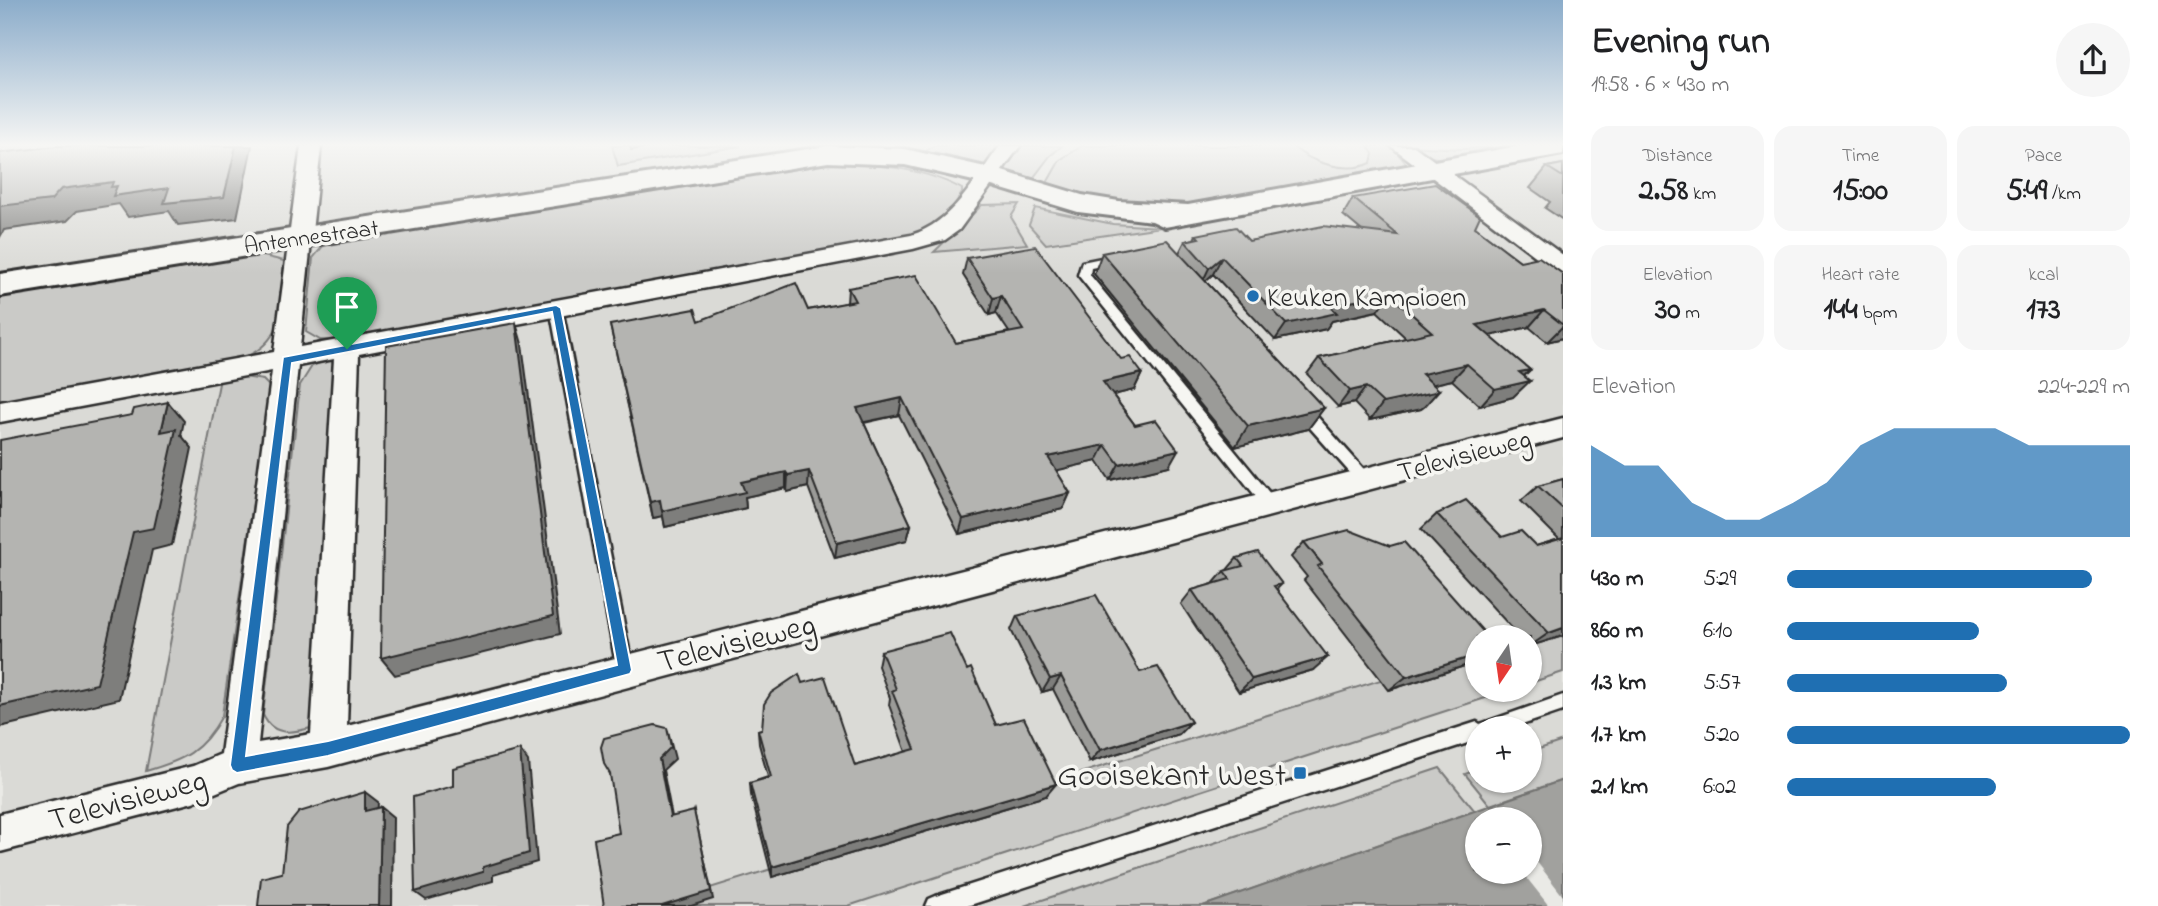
<!DOCTYPE html>
<meta charset="utf-8">
<style>
:root{--surface:#fff;--page:#f6f6f6;--text:#202124;--muted:#757577;--accent:#1f6fb2}
body{margin:0;font-family:"Indie Flower",sans-serif;background:var(--page);color:var(--text);height:100vh;display:flex;flex-direction:column;font-size:26px;white-space:nowrap}
*{box-sizing:border-box;margin:0}
p{font-size:23px;color:var(--muted)}
.icon{flex:none;width:38px;height:38px;fill:none;stroke:currentColor;stroke-width:2;stroke-linecap:round;stroke-linejoin:round}
.map{position:relative;flex:1;overflow:hidden}
.details{display:flex;flex-direction:column;background:var(--surface);width:595px}
.details>*{flex:none}
.needle{width:46px;rotate:193deg}
.controls{position:absolute;left:1465px;top:625px;display:grid;gap:14px}
.controls a{display:grid;place-items:center;width:77px;height:77px;border-radius:50%;background:var(--surface);box-shadow:0 2px 5px #0004;font-size:35px}
.pin{position:absolute;display:grid;place-items:center;width:60px;height:60px;color:#fff;margin:-72px -30px;border-radius:50% 50% 50% 0;rotate:-45deg;box-shadow:0 0 7px #0007}
.pin .icon{rotate:45deg}
.round{display:grid;place-items:center;flex:none;width:74px;height:74px;border-radius:37px;background:var(--page)}
.summary{display:flex;align-items:center;justify-content:space-between;height:119px;padding:0 28px}
h1{font-size:38px;font-weight:800;line-height:52px}
.metrics{display:grid;grid-template-columns:repeat(3,1fr);gap:10px;height:119px;padding:7px 28px}
.metrics div{display:grid;align-content:center;border-radius:18px;background:var(--page);text-align:center}
.metrics b{font-size:30px;font-weight:800}
.metrics small{font-size:19px;font-weight:400}
.metrics p{font-size:19px}
.chart{height:196px;padding:14px 28px}
.chart p{display:flex;justify-content:space-between}
.chart svg{width:100%;height:126px;margin-top:7px;fill:var(--accent);opacity:.7}
ul{padding:0 28px;list-style:none;font-size:23px}
li{display:grid;grid-template-columns:112px 84px 1fr;align-items:center;height:52px}
li i{height:18px;border-radius:9px;background:var(--accent)}
main{display:flex;flex:1;min-height:0}
.map>svg:first-child{display:block}
</style>
<main>
<div class="map">
<svg width="1563" height="906" viewBox="0 0 1563 906">
<rect width="100%" height="100%" fill="#eaeae6"/>
<filter id="ink" filterUnits="userSpaceOnUse"><feTurbulence type="fractalNoise" baseFrequency=".0143" numOctaves="2"/><feDisplacementMap in="SourceGraphic" scale="14" xChannelSelector="R" yChannelSelector="G"/><feConvolveMatrix kernelMatrix="1 2 1 2 8 2 1 2 1" color-interpolation-filters="sRGB"/></filter>
<g filter="url(#ink)">
<path fill="#dadad6" fill-rule="evenodd" d="M 0,146 L 1563,146 L 1563,809 L 1530,819 L 1477,819 L 1285,906 L 0,906 ZM 1477,637 L 1530,637 L 1530,690 L 1477,690 ZM 1477,728 L 1530,728 L 1530,780 L 1477,780 Z"/>
<path fill="#cacac7" stroke="#7a7a79" stroke-width="2" d="M 612,146 L 741,146 L 618,166 Z
M 934,146 L 1002,146 L 985,167 L 974,167 L 921,154 Z
M 1021,146 L 1062,146 L 1050,156 L 1028,185 L 1000,173 Z
M 1082,146 L 1292,146 C 1311,163 1347,174 1371,163 L 1373,154 L 1368,146 L 1391,146 L 1406,163 L 1404,169 L 1186,210 L 1125,207 L 1043,190 L 1060,160 Z
M 1408,146 L 1461,149 L 1531,146 C 1491,153 1443,172 1408,146 Z
M 806,163 C 856,163 917,164 962,189 L 962,193 L 944,220 L 918,237 L 341,341 L 320,340 L 306,332 L 313,258 L 323,246 L 334,241 Z
M 1019,204 L 1011,217 L 1027,244 L 934,252 L 982,205 Z
M 1035,208 L 1113,224 L 1161,227 L 1046,244 L 1029,225 Z
M 251,253 L 284,261 C 280,305 289,337 244,358 L 0,402 L 0,293 Z
M 338,356 L 318,726 C 297,732 274,739 263,715 L 300,385 L 312,366 Z
M 238,376 L 263,380 L 270,387 L 222,716 C 202,752 184,760 146,771 L 220,378 Z
M 1563,623 L 1563,672 L 1530,683 L 1530,637 L 1519,637 Z
M 1477,650 L 1477,690 L 1510,690 L 848,906 L 652,906 Z
M 1563,741 L 1563,780 L 1490,805 L 1465,774 L 1477,770 L 1477,780 L 1530,780 L 1530,752 Z
M 1440,768 L 1475,811 L 1203,906 L 1024,906 Z"/>
<path fill="#a1a19e" stroke="#727270" stroke-width="2" fill-rule="evenodd" d="M 1563,780 L 1563,906 L 1203,906 ZM 1477,819 L 1530,819 L 1530,872 L 1477,872 Z"/>
<path fill="#eaeae6" d="M 1530,853 L 1563,896 L 1563,906 L 1549,906 L 1522,872 L 1530,872 Z"/>
<g fill="none" stroke-linecap="round" stroke-linejoin="round">
<defs>
<path id="lane" d="M 1116,255 L 1122,259 L 1120,262 L 1091,268 L 1090,275 L 1276,501 L 1278,505 L 1276,509 L 1271,511 L 1266,509 L 1078,275 L 1082,262 Z
M 556,304 L 562,308 L 633,670 L 631,676 L 625,678 L 619,676 L 617,670 L 550,308 Z
M 1301,403 L 1306,404 L 1370,476 L 1372,480 L 1370,484 L 1360,484 L 1296,412 L 1294,408 Z
M 1563,695 L 1563,711 L 1513,728 L 1477,728 L 1477,740 L 967,906 L 926,906 L 929,899 L 936,896 L 1477,722 L 1480,724 Z"/>
<path id="street" d="M 301,146 L 321,146 L 300,347 L 911,235 C 952,223 975,179 1000,146 L 1020,146 L 959,230 L 945,240 L 913,249 L 359,354 L 347,726 L 1563,418 L 1563,438 L 328,767 L 239,783 L 193,802 L 0,852 L 0,814 L 193,766 L 221,754 L 272,371 L 0,422 L 0,402 L 274,352 ZM 334,359 L 311,734 L 258,743 L 298,366 Z
M 1391,146 L 1414,146 L 1563,255 L 1563,273 L 1555,271 Z"/>
<path id="secondary" d="M 827,146 L 905,149 L 999,170 L 1082,195 L 1119,201 L 1188,205 L 1518,146 L 1563,146 L 1563,154 L 1165,227 L 1152,221 L 1078,212 L 982,183 L 905,165 L 828,162 L 0,296 L 0,274 Z"/>
</defs>
<use href="#lane" stroke="#2b2b2b" stroke-width="5"/>
<use href="#street" stroke="#2b2b2b" stroke-width="5"/>
<use href="#secondary" stroke="#2b2b2b" stroke-width="6"/>
<use href="#lane" fill="#f6f6f2" fill-rule="evenodd"/>
<use href="#street" fill="#f6f6f2" fill-rule="evenodd"/>
<use href="#secondary" fill="#f6f6f2" fill-rule="evenodd"/>
</g>
<path fill="#9b9b98" stroke="#2b2b2b" stroke-width="2" d="M 1563,164 L 1563,220 L 1545,208 L 1550,202 L 1530,188 L 1547,167 Z
M 1353,198 L 1475,227 L 1520,261 L 1563,274 L 1563,338 L 1547,342 L 1529,327 L 1489,336 L 1530,370 L 1524,376 L 1513,397 L 1480,406 L 1452,380 L 1433,384 L 1425,406 L 1421,409 L 1370,420 L 1354,403 L 1338,407 L 1307,374 L 1319,358 L 1406,338 L 1377,311 L 1332,321 L 1326,329 L 1275,340 L 1213,274 L 1205,281 L 1324,408 L 1308,429 L 1235,447 L 1094,274 L 1102,253 L 1179,253 L 1185,241 L 1194,239 L 1196,235 L 1249,241 L 1362,231 L 1343,215 Z
M 967,258 L 1142,373 L 1134,390 L 1113,395 L 1135,425 L 1169,466 L 1110,480 L 1097,461 L 1056,470 L 1070,493 L 1063,509 L 959,534 L 899,415 L 864,423 L 911,525 L 907,540 L 835,558 L 808,487 L 787,492 L 786,488 L 745,497 L 746,508 L 665,527 L 663,516 L 653,518 L 610,325 L 699,321 L 808,310 L 847,303 L 848,288 L 956,343 L 1009,332 L 996,313 L 989,315 L 963,275 Z
M 1563,479 L 1563,636 L 1530,646 L 1530,637 L 1520,637 L 1421,529 L 1437,514 L 1502,537 L 1536,546 L 1559,539 L 1521,501 L 1538,486 Z
M 1304,542 L 1477,637 L 1477,662 L 1389,690 L 1304,580 L 1307,577 L 1291,557 Z
M 1237,558 L 1282,584 L 1277,589 L 1313,670 L 1239,692 L 1181,604 L 1192,590 L 1213,584 L 1224,571 L 1227,570 Z
M 1017,616 L 1140,672 L 1191,722 L 1179,734 L 1090,762 L 1053,689 L 1042,692 L 1011,630 Z
M 881,651 L 967,670 L 996,725 L 1046,796 L 772,877 L 751,795 L 750,783 L 768,777 L 759,744 L 758,730 L 762,729 L 802,683 L 855,766 L 906,752 L 889,705 L 890,698 L 878,666 Z"/>
<path fill="#7e7e7c" stroke="#2b2b2b" stroke-width="2" d="M 236,146 L 252,146 L 237,218 L 178,225 L 169,211 L 128,217 L 119,204 L 77,211 L 67,221 L 4,230 L 0,237 L 0,206 L 61,189 Z
M 630,146 L 659,146 L 631,150 Z
M 1222,257 L 1213,274 L 1201,285 L 1209,268 Z
M 1389,294 L 1377,311 L 1332,321 L 1326,329 L 1275,340 L 1286,324 L 1330,306 Z
M 1001,296 L 996,313 L 989,315 L 993,298 Z
M 1544,310 L 1529,327 L 1463,342 L 1477,325 Z
M 516,323 L 522,344 L 560,634 L 395,675 L 381,658 Z
M 1563,326 L 1563,338 L 1547,342 Z
M 1467,364 L 1452,380 L 1408,390 L 1422,374 Z
M 1530,370 L 1516,384 L 1530,381 L 1513,397 L 1480,406 L 1495,389 L 1519,372 Z
M 1142,373 L 1134,390 L 1096,399 L 1103,382 Z
M 1366,387 L 1354,403 L 1338,407 L 1350,391 Z
M 1439,390 L 1425,406 L 1421,409 L 1370,420 L 1383,403 Z
M 902,398 L 899,415 L 855,424 L 857,408 Z
M 168,402 L 184,421 L 181,435 L 192,448 L 172,545 L 152,550 L 119,699 L 0,727 L 0,706 L 133,532 L 161,432 Z
M 1324,408 L 1308,429 L 1235,447 L 1248,426 Z
M 1105,445 L 1097,461 L 1042,474 L 1048,457 Z
M 1178,450 L 1169,466 L 1110,480 L 1119,464 Z
M 809,471 L 808,487 L 787,492 L 788,475 Z
M 786,472 L 786,488 L 745,497 L 746,508 L 665,527 L 662,511 L 741,482 Z
M 1070,493 L 1063,509 L 959,534 L 963,519 Z
M 660,500 L 663,516 L 653,518 L 650,502 Z
M 911,525 L 907,540 L 835,558 L 837,543 Z
M 1563,628 L 1563,636 L 1530,646 L 1549,633 Z
M 1477,655 L 1477,662 L 1389,690 L 1406,677 Z
M 1328,657 L 1313,670 L 1239,692 L 1252,679 Z
M 1061,676 L 1053,689 L 1042,692 L 1050,679 Z
M 1191,722 L 1179,734 L 1090,762 L 1100,750 Z
M 667,728 L 675,759 L 663,770 L 674,827 L 670,817 L 659,759 Z
M 520,750 L 528,761 L 537,862 L 493,875 L 493,881 L 426,900 L 415,892 L 483,867 Z
M 1056,784 L 1046,796 L 772,877 L 772,867 Z
M 365,792 L 378,802 L 377,821 L 365,811 Z
M 381,807 L 393,817 L 392,906 L 379,906 Z
M 694,811 L 713,899 L 691,906 L 662,906 Z"/>
<path fill="#b4b4b1" stroke="#2b2b2b" stroke-width="2" d="M 56,146 L 236,146 L 224,197 L 164,203 L 169,188 L 113,196 L 117,186 L 111,187 L 113,182 L 61,189 L 51,200 L 0,206 L 0,153 Z
M 1563,164 L 1563,177 L 1547,167 Z
M 1435,184 L 1480,216 L 1475,227 L 1520,261 L 1539,257 L 1563,274 L 1563,325 L 1544,310 L 1477,325 L 1530,370 L 1519,372 L 1530,381 L 1495,389 L 1467,364 L 1422,374 L 1439,390 L 1435,392 L 1383,403 L 1366,387 L 1350,391 L 1319,358 L 1432,332 L 1389,294 L 1330,306 L 1337,313 L 1286,324 L 1222,257 L 1209,268 L 1185,241 L 1199,238 L 1196,235 L 1236,227 L 1249,241 L 1323,226 L 1398,235 L 1353,198 Z
M 1167,240 L 1324,408 L 1248,426 L 1102,253 Z
M 1035,246 L 1121,359 L 1130,357 L 1142,373 L 1103,382 L 1135,425 L 1156,420 L 1178,450 L 1119,464 L 1105,445 L 1048,457 L 1070,493 L 963,519 L 902,398 L 857,408 L 911,525 L 837,543 L 809,471 L 788,475 L 786,472 L 741,482 L 745,492 L 662,511 L 660,500 L 650,502 L 610,325 L 695,309 L 699,321 L 796,283 L 808,310 L 855,301 L 848,288 L 916,275 L 956,343 L 1023,330 L 1001,296 L 993,298 L 967,258 Z
M 516,323 L 553,616 L 381,658 L 386,346 Z
M 168,402 L 161,432 L 176,429 L 154,528 L 133,532 L 97,684 L 0,706 L 0,440 L 132,415 L 134,409 Z
M 1563,479 L 1563,509 L 1538,486 Z
M 1466,500 L 1502,537 L 1521,531 L 1536,546 L 1563,538 L 1563,628 L 1549,633 L 1437,514 Z
M 1349,530 L 1390,546 L 1404,542 L 1488,637 L 1477,637 L 1477,655 L 1406,677 L 1318,566 L 1322,564 L 1304,542 Z
M 1258,552 L 1282,584 L 1274,586 L 1328,657 L 1252,679 L 1192,590 L 1230,579 L 1224,571 L 1243,566 L 1237,558 Z
M 1096,595 L 1140,672 L 1158,667 L 1191,722 L 1100,750 L 1061,676 L 1050,679 L 1017,616 Z
M 950,633 L 967,670 L 971,668 L 996,725 L 1024,718 L 1056,784 L 772,867 L 750,783 L 771,777 L 758,730 L 762,729 L 764,704 L 771,693 L 799,674 L 802,683 L 825,677 L 855,766 L 915,749 L 892,691 L 896,689 L 881,651 Z
M 655,725 L 667,728 L 671,747 L 659,759 L 670,817 L 694,811 L 711,891 L 662,906 L 604,906 L 594,839 L 619,833 L 610,774 L 604,764 L 601,747 L 604,738 Z
M 520,750 L 529,853 L 483,867 L 483,872 L 415,892 L 413,797 L 453,786 L 453,768 Z
M 365,792 L 365,811 L 381,807 L 379,906 L 258,906 L 261,878 L 282,873 L 287,827 L 299,812 Z"/>
</g>
<linearGradient id="sky" x2="0" y2="1"><stop stop-color="#8bacca"/><stop offset="0.53" stop-color="#f6f6f4"/><stop offset="1" stop-color="#f6f6f4" stop-opacity="0"/></linearGradient>
<rect width="1563" height="273" fill="url(#sky)"/>
<path fill="#1f6fb2" stroke="#fff" stroke-width="2" fill-rule="evenodd" d="M 556,305 L 561,308 L 632,670 L 630,674 L 328,756 L 237,773 L 232,770 L 230,765 L 283,357 ZM 552,312 L 617,665 L 328,741 L 246,756 L 292,363 Z"/>
<g fill="#1f6fb2" stroke="#f6f6f2" stroke-width="2.5">
<circle cx="1253" cy="296" r="7"/>
<rect x="1293" y="766" width="14" height="14" rx="3.5"/>
</g>
<g text-anchor="middle" stroke-width="7" stroke-linejoin="round" paint-order="stroke">
<g font-size="23" fill="#2b2b2b" stroke="#f6f6f2">
<text transform="translate(311 236) rotate(-8)" y="8">Antennestraat</text>
</g>
<g font-size="28" fill="#2b2b2b" stroke="#f6f6f2" text-anchor="start">
<text x="1267" y="306">Keuken Kampioen</text>
</g>
<g font-size="28" fill="#2b2b2b" stroke="#f6f6f2">
<text transform="translate(1464 454) rotate(-15)" y="10">Televisieweg</text>
</g>
<g font-size="33" fill="#2b2b2b" stroke="#f6f6f2">
<text transform="translate(736 641) rotate(-14)" y="12">Televisieweg</text>
<text transform="translate(127 798) rotate(-15)" y="12">Televisieweg</text>
</g>
<g font-size="33" fill="#2b2b2b" stroke="#f6f6f2" text-anchor="end">
<text x="1286" y="785">Gooisekant West</text>
</g>
</g>
</svg>
<div class="controls">
<a><svg class="needle" viewBox="-14 -14 28 28"><path d="M0-13l5 13h-10z" fill="#e53935"/><path d="M0 13l5-13h-10z" fill="#757577"/></svg></a>
<a>+</a>
<a>−</a>
</div>
<div class="pin" style="left:347px;top:349px;background:#1e9e55"><svg class="icon" aria-label="arrive" viewBox="0 0 24 24"><path d="M6 21V4h12l-3 4 3 4H6"/></svg></div>
</div>
<section class="details">
<div class="summary"><div><h1>Evening run</h1><p>19:58 · 6 × 430 m</p></div><a class="round"><svg class="icon" aria-label="share" viewBox="0 0 24 24"><path d="M12 15V3M7 8l5-5 5 5M5 13v7h14v-7"/></svg></a></div>
<div class="metrics">
<div><p>Distance</p><b>2.58<small> km</small></b></div>
<div><p>Time</p><b>15:00</b></div>
<div><p>Pace</p><b>5:49<small> /km</small></b></div>
</div>
<div class="metrics">
<div><p>Elevation</p><b>30<small> m</small></b></div>
<div><p>Heart rate</p><b>144<small> bpm</small></b></div>
<div><p>kcal</p><b>173</b></div>
</div>
<div class="chart"><p><span>Elevation</span>224–229 m</p>
<svg viewBox="0 0 160 44" preserveAspectRatio="none"><path d="M0 44V12L10 19L20 19L30 32L40 38L50 38L60 32L70 25L80 12L90 6L100 6L110 6L120 6L130 12L140 12L150 12L160 12V44z"/></svg>
</div>
<ul>
<li><b>430 m</b>5:29<i style="width:89%"></i></li>
<li><b>860 m</b>6:10<i style="width:56%"></i></li>
<li><b>1.3 km</b>5:57<i style="width:64%"></i></li>
<li><b>1.7 km</b>5:20<i style="width:100%"></i></li>
<li><b>2.1 km</b>6:02<i style="width:61%"></i></li>
</ul>
</section>
</main>
